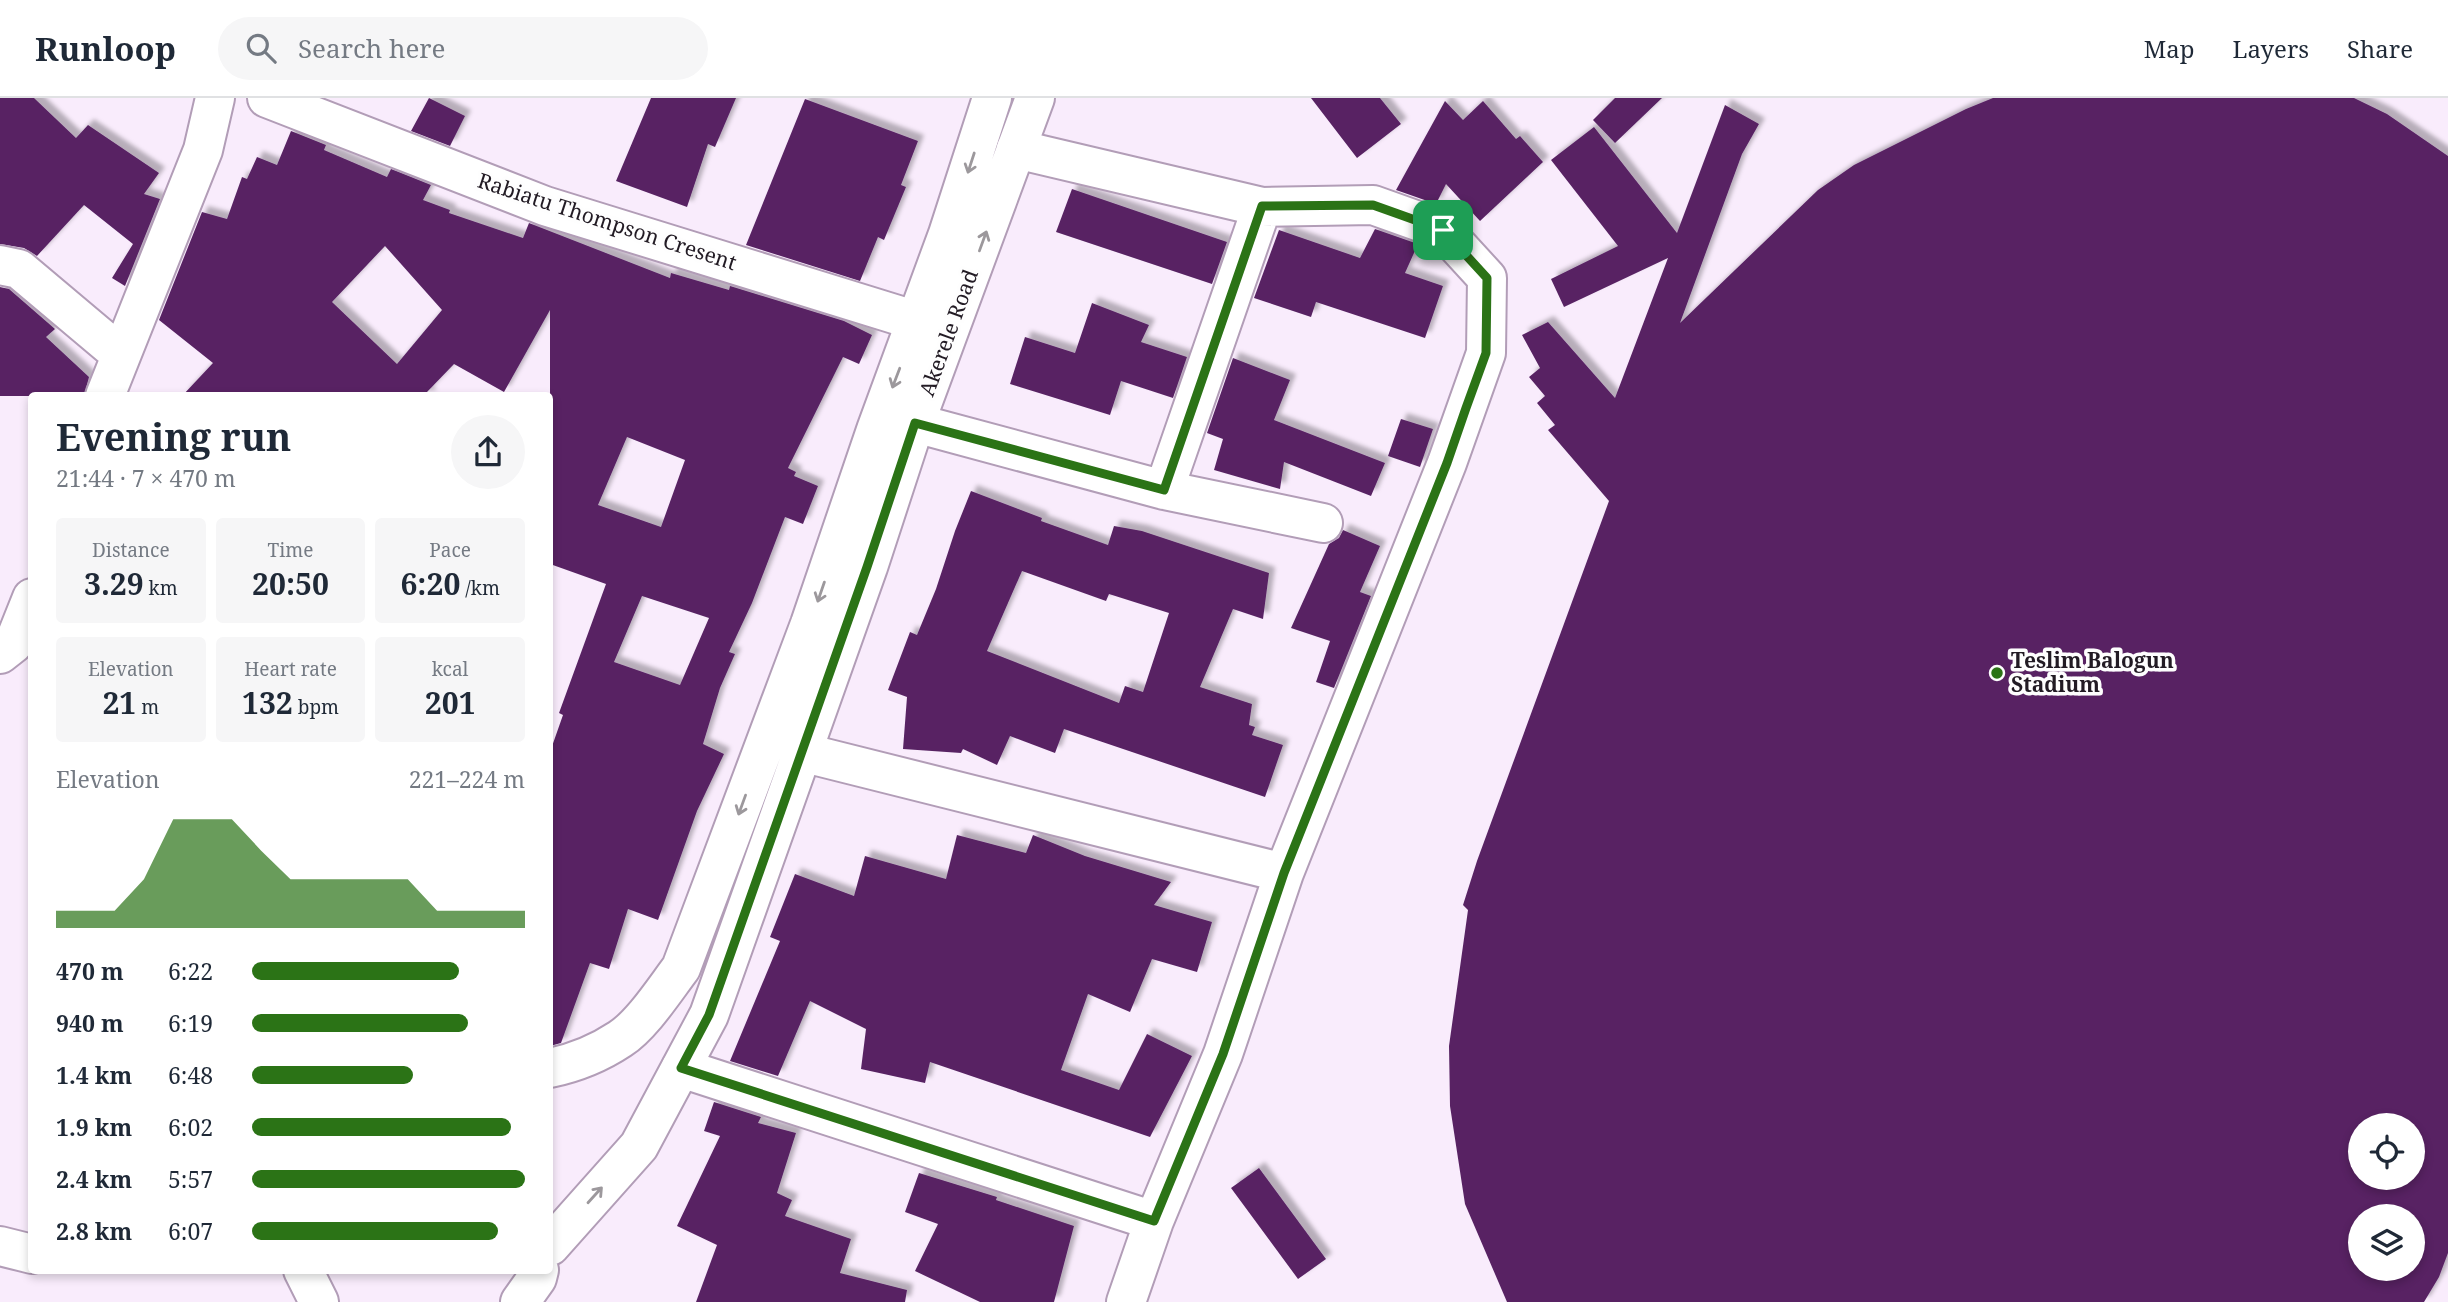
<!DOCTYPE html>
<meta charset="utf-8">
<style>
:root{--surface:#fff;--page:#f6f6f7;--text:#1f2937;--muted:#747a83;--line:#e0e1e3;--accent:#2b7316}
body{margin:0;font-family:"Noto Serif",serif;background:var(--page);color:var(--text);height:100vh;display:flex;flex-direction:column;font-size:26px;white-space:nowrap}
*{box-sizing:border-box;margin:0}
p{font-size:23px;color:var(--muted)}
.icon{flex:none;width:38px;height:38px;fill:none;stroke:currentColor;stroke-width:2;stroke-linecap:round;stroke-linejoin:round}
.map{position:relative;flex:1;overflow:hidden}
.details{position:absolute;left:28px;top:294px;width:525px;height:882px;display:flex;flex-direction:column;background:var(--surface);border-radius:7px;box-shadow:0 4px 10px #0003}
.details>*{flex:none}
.fabs{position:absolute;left:2348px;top:1015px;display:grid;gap:14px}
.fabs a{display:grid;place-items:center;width:77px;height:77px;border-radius:50%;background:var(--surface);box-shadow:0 4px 10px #0003;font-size:35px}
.pin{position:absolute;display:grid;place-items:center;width:60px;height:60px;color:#fff;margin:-30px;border-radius:14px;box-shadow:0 4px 10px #0006}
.round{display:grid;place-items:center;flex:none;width:74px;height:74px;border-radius:37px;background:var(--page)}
.overview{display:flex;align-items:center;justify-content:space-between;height:119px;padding:0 28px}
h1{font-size:38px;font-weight:700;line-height:52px}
.figures{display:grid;grid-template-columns:repeat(3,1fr);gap:10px;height:119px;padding:7px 28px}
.figures div{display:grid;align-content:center;border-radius:7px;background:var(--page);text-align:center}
.figures b{font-size:30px;font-weight:700}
.figures small{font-size:19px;font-weight:400}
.figures p{font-size:19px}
.chart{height:196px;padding:14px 28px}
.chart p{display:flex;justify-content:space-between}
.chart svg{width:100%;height:126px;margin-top:7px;fill:var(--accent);opacity:.7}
ul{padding:0 28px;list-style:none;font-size:23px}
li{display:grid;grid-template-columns:112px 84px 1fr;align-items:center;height:52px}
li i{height:18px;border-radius:9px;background:var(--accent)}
header{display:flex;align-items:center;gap:42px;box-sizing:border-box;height:98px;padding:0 35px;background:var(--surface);border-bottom:2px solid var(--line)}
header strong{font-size:33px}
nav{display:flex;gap:38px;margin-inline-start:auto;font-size:24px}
.search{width:490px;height:63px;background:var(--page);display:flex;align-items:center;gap:18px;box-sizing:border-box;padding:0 24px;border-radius:38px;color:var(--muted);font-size:26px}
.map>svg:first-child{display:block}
</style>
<header>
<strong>Runloop</strong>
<div class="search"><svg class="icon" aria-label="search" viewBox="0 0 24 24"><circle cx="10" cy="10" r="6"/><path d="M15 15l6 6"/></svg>Search here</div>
<nav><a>Map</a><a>Layers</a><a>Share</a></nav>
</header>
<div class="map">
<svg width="2448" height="1204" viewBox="0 0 2448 1204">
<defs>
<filter id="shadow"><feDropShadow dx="6" dy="-6" stdDeviation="2" flood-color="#0004"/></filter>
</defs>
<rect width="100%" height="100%" fill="#f9ecfc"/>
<path fill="#582464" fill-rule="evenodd" filter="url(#shadow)" d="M 0,0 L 34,0 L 76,40 L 88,27 L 159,75 L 144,96 L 160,101 L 125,188 L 112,180 L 133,146 L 84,107 L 37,158 L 24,150 L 0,146 Z
M 429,0 L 465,18 L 450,48 L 411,33 Z
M 651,0 L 736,0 L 715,49 L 708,46 L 687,109 L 616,83 Z
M 1311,0 L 1380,0 L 1401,26 L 1357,60 Z
M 1615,0 L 1662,0 L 1615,45 L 1593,22 Z
M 1993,0 L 2354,0 L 2387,16 L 2448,58 L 2448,1155 L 2439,1179 L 2424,1204 L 1507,1204 L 1465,1106 L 1450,1008 L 1449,948 L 1468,812 L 1463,807 L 1477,763 L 1609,403 L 1548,332 L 1555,327 L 1537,305 L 1545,298 L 1529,279 L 1540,270 L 1522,237 L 1548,224 L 1615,300 L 1668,160 L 1564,209 L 1551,181 L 1618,148 L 1551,62 L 1594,29 L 1677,135 L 1725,7 L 1759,26 L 1742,56 L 1680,225 L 1818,92 L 1854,67 L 1966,11 ZM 2361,1027 L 2413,1027 L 2413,1080 L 2361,1080 ZM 2361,1118 L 2413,1118 L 2413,1171 L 2361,1171 Z
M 805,1 L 918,43 L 901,87 L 906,89 L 884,142 L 878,139 L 860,183 L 746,147 Z
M 1445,3 L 1463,22 L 1483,3 L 1516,41 L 1520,38 L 1543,64 L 1480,123 L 1446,86 L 1436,106 L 1396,92 Z
M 291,33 L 326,47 L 324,52 L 387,79 L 391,71 L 431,87 L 423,102 L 450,112 L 449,115 L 523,140 L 529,125 L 670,180 L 671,175 L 729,192 L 730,188 L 844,223 L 872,237 L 859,266 L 843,259 L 788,370 L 796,374 L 794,378 L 818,388 L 803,426 L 785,419 L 752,505 L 729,554 L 735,556 L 720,590 L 703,646 L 724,656 L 697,713 L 658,822 L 628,811 L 609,871 L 590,865 L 561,945 L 550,948 L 550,654 L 563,617 L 559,615 L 606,486 L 550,466 L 550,212 L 504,294 L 454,266 L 427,294 L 431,298 L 182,298 L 213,265 L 159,222 L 202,114 L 227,121 L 242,79 L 247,81 L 257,59 L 277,67 ZM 385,148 L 442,212 L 397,266 L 332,204 ZM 627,339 L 685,362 L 661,429 L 598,407 ZM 642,498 L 709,520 L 680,587 L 614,564 Z
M 1072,91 L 1227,144 L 1212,186 L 1056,134 Z
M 1375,131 L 1418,146 L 1405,175 L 1443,188 L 1425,240 L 1316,204 L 1311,219 L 1254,200 L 1279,132 L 1360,160 Z
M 0,189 L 9,191 L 55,231 L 46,239 L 89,279 L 84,298 L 0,298 Z
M 1092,205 L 1149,227 L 1141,244 L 1187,259 L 1173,300 L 1121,283 L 1110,317 L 1010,286 L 1025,239 L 1075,255 Z
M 1233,260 L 1290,282 L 1274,322 L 1385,365 L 1371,398 L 1284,364 L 1280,391 L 1214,372 L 1223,341 L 1207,335 Z
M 1401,321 L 1433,331 L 1420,369 L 1388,358 Z
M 971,393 L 1042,420 L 1041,423 L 1108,447 L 1114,428 L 1142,433 L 1269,475 L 1263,521 L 1233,511 L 1200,589 L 1252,606 L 1249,627 L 1255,629 L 1252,637 L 1283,647 L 1265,699 L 1064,631 L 1055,655 L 1010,638 L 997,667 L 963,651 L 961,655 L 903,651 L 907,599 L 888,592 L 910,534 L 917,537 L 936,491 L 955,433 ZM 1022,473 L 1106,503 L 1109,496 L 1169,515 L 1143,594 L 1125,588 L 1119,605 L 987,553 Z
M 1343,432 L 1380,448 L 1360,494 L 1371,498 L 1334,590 L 1316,584 L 1330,543 L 1291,530 L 1329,446 L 1339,440 Z
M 957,737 L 1026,755 L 1033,737 L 1085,758 L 1171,784 L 1154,807 L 1212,824 L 1197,874 L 1152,861 L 1130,914 L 1088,896 L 1061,972 L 1119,992 L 1147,936 L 1192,958 L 1150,1039 L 930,964 L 925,985 L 861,971 L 866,931 L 810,903 L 778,978 L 730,963 L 780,843 L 770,839 L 795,776 L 854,798 L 865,758 L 946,781 Z
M 714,1004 L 761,1019 L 758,1025 L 796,1035 L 777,1095 L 792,1102 L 785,1118 L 851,1141 L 840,1175 L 907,1192 L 905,1204 L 696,1204 L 717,1147 L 677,1128 L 720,1038 L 704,1033 Z
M 1259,1070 L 1326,1161 L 1298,1181 L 1231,1090 Z
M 919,1075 L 997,1099 L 996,1102 L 1074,1128 L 1054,1204 L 980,1204 L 915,1173 L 938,1126 L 905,1114 Z"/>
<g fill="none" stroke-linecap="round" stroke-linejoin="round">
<defs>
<path id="minor" d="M 267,0 L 545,108 L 917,223 L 941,243
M 1016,51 L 1262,109 L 1373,107 L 1443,132 L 1487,180 L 1486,255 L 1447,365 L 1284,775 L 1223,956 L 1154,1123 L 1126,1204
M 0,167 L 19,171 L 120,256
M 105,298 L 203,52 L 215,0
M 915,325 L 1164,392 L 1323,425
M 1164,392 L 1262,109
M 0,556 L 14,545 L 32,500
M 801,654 L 1284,775
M 681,970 L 1154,1123"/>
<path id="tertiary" d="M 550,970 C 574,965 599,955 620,941 C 642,927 665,891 681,870 L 810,526 L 876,332 L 948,136 L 992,0
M 0,1148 L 32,1156
M 550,1148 L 639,1048 L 709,917 L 868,469 L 915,325 L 1035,0
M 303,1172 L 319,1204
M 520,1204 L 537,1180 L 539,1172"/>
</defs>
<use href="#minor" stroke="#b29db7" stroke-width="42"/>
<use href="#tertiary" stroke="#b29db7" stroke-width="42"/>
<use href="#minor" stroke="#fff" stroke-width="38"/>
<use href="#tertiary" stroke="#fff" stroke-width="38"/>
</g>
<defs><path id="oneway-shaft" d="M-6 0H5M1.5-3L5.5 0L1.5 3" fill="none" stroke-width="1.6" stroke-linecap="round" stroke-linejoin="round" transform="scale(1.75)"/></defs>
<g stroke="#9c989c">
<use href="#oneway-shaft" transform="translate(971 65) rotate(108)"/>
<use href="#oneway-shaft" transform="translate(983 143) rotate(-70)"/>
<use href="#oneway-shaft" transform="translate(896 280) rotate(111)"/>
<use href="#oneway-shaft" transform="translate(821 494) rotate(109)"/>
<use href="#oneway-shaft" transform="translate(742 707) rotate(110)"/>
<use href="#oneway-shaft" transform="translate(595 1097) rotate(-48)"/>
</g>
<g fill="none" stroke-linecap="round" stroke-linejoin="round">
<defs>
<path id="route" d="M 1373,107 L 1443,132 L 1487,180 L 1486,255 L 1466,310 L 1447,365 L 1284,775 L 1223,956 L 1154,1123 L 681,970 L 709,917 L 867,469 L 915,325 L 1164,392 L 1262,108 Z"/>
</defs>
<use href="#route" stroke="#fff" stroke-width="14"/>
<use href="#route" stroke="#2b7316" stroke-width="9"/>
</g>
<circle fill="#2b7316" stroke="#fefefe" stroke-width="2.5" cx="1997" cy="575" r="7"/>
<g text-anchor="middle" stroke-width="7" stroke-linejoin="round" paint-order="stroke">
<g font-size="21" fill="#221b24" stroke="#fefefe">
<text transform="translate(607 124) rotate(18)" y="7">Rabiatu Thompson Cresent</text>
<text transform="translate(949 235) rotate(-70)" y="7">Akerele Road</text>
</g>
<g font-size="21" font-weight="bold" fill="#221b24" stroke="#fefefe" text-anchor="start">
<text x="2011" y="570">Teslim Balogun<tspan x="2011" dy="24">Stadium</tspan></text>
</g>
</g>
</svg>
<div class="fabs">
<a><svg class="icon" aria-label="locate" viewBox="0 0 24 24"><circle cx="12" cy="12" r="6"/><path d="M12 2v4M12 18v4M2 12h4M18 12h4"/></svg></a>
<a><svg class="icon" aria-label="layers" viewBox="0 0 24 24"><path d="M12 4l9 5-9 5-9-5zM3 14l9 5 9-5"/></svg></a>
</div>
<div class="pin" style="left:1443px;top:132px;background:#1e9e55"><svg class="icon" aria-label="arrive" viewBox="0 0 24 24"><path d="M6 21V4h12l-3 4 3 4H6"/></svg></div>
<section class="details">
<div class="overview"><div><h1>Evening run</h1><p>21:44 · 7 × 470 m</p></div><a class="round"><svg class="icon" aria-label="share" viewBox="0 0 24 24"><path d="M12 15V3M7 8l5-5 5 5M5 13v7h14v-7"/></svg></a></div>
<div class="figures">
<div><p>Distance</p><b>3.29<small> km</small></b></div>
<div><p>Time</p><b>20:50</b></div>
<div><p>Pace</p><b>6:20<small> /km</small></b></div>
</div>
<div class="figures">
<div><p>Elevation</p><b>21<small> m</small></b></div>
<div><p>Heart rate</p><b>132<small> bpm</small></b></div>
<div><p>kcal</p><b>201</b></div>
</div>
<div class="chart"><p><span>Elevation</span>221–224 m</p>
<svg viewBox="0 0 160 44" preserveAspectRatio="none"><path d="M0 44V38L10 38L20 38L30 27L40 6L50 6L60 6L70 17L80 27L90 27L100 27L110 27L120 27L130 38L140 38L150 38L160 38V44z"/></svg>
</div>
<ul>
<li><b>470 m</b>6:22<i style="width:76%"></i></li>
<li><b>940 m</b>6:19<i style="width:79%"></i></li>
<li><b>1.4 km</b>6:48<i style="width:59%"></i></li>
<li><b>1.9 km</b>6:02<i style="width:95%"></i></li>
<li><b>2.4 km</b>5:57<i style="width:100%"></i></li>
<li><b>2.8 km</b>6:07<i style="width:90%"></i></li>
</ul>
</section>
</div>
